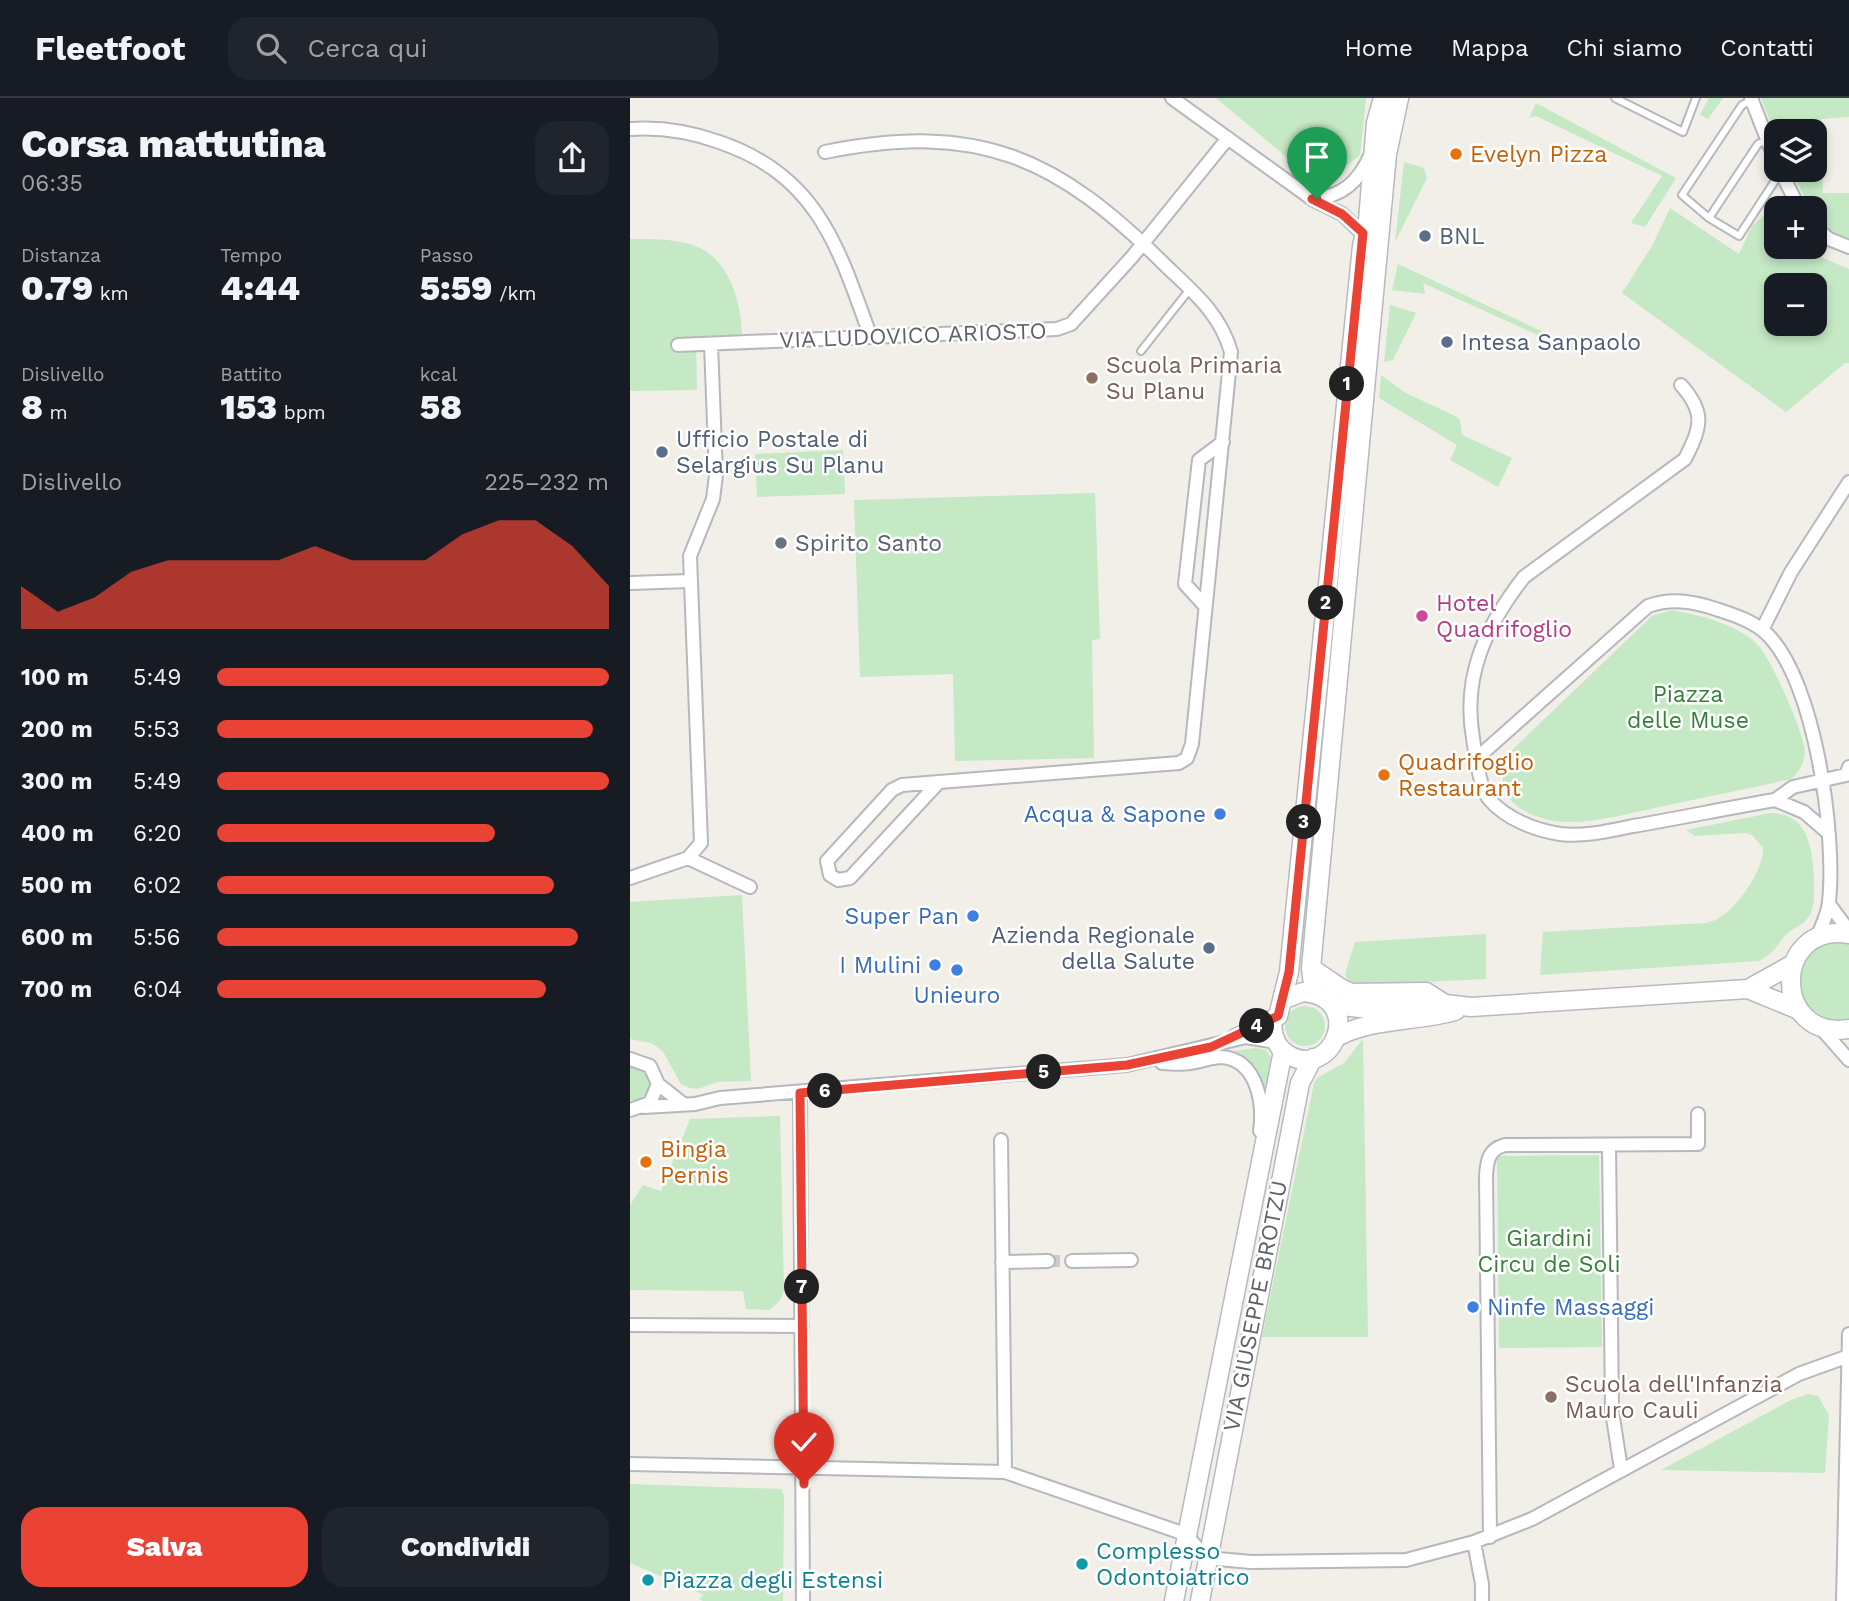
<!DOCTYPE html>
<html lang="it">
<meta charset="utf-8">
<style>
:root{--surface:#171b24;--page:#20242c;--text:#f1f3f6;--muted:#9ea1a6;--line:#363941;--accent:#ea4335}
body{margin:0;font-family:"Work Sans",sans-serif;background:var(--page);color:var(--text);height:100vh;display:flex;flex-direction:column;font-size:26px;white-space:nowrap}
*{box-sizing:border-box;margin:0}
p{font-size:23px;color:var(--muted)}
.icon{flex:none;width:38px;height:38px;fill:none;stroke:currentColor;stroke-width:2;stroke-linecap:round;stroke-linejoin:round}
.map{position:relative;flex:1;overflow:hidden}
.details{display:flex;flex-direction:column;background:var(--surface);width:630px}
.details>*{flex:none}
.controls{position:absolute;left:1134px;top:21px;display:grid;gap:14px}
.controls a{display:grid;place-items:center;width:63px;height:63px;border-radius:14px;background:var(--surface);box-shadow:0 4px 10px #0003;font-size:35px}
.pin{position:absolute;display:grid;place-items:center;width:60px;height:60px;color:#fff;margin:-72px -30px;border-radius:50% 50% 50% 0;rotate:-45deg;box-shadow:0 0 7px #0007}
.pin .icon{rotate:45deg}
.km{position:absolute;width:35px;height:35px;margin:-18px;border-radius:50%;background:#222;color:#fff;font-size:19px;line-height:35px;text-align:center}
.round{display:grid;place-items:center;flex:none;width:74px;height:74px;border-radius:21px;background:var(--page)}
.head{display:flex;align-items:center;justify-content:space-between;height:119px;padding:0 21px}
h1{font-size:38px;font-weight:800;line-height:52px}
.figures{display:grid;grid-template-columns:repeat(3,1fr);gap:10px;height:119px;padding:7px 21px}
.figures div{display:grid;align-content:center}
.figures b{font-size:35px;font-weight:800}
.figures small{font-size:19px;font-weight:400}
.figures p{font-size:19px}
.chart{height:196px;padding:14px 21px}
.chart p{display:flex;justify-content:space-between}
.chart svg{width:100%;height:126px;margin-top:7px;fill:var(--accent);opacity:.7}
.action{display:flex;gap:14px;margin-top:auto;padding:14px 21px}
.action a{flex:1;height:80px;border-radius:21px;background:var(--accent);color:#fff;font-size:28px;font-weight:800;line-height:80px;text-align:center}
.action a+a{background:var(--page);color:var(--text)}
ul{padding:0 21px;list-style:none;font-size:23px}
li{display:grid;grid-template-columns:112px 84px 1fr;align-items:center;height:52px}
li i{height:18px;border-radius:9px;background:var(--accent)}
header{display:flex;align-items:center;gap:42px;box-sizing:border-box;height:98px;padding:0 35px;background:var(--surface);border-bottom:2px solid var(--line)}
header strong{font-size:33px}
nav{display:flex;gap:38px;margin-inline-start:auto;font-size:24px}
.search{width:490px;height:63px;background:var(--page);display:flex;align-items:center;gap:18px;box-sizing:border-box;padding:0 24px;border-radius:21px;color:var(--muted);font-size:26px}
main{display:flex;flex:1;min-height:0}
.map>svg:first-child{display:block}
</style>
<header>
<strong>Fleetfoot</strong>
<div class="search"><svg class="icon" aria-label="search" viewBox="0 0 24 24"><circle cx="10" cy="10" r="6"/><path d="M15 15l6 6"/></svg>Cerca qui</div>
<nav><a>Home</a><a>Mappa</a><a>Chi siamo</a><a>Contatti</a></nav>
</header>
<main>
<section class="details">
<div class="head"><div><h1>Corsa mattutina</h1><p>06:35</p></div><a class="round"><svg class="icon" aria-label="share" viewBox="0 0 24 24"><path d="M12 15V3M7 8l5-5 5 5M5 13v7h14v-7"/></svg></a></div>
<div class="figures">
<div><p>Distanza</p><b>0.79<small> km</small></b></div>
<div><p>Tempo</p><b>4:44</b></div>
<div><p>Passo</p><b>5:59<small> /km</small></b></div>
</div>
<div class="figures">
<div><p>Dislivello</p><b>8<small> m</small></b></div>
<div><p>Battito</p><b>153<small> bpm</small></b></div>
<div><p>kcal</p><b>58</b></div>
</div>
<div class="chart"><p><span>Dislivello</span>225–232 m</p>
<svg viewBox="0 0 160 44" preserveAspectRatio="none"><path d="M0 44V29L10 38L20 33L30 24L40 20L50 20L60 20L70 20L80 15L90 20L100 20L110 20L120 11L130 6L140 6L150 15L160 29V44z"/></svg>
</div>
<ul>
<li><b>100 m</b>5:49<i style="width:100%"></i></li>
<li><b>200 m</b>5:53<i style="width:96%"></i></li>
<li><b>300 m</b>5:49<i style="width:100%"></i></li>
<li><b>400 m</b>6:20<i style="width:71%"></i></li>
<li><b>500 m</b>6:02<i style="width:86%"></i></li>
<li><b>600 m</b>5:56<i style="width:92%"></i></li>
<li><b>700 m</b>6:04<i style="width:84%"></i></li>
</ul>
<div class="action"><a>Salva</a><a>Condividi</a></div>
</section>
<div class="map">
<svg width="1219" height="1503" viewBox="0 0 1219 1503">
<rect width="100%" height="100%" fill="#f1efe8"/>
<path fill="#c5e8c5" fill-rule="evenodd" d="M 586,0 L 736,0 L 730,57 L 691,88 Z
M 1079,0 L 1093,0 L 1078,21 L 1070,17 Z
M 1131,0 L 1219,0 L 1219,19 L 1191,21 L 1193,95 L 1219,95 L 1219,142 L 1203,134 L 1185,118 L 1185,110 L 1180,110 L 1161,72 L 1185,72 L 1185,33 L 1146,33 L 1146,38 Z
M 906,5 L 1046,80 L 1015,129 L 1001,125 L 1032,78 L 906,18 L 899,20 Z
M 774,64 L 794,70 L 797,80 L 765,144 Z
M 1149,104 L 1153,110 L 1146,110 L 1146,149 L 1179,149 L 1193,160 L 1219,171 L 1219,265 L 1215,265 L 1156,314 L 992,195 L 1022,148 L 1040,110 L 1109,156 L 1122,128 ZM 1146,187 L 1185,187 L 1185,226 L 1146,226 Z
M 0,141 C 22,141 49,140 70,150 C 101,164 112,209 112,240 L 66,241 L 67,292 L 0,293 Z
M 768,166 L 937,245 L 953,236 L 943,253 L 793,185 L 795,196 L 762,192 Z
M 760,207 L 786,215 L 763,262 L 754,264 Z
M 751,277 L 774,294 L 827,319 L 830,322 L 832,337 L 882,360 L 868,389 L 820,362 L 827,347 L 749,300 Z
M 213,352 L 215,396 L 127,399 L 125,356 Z
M 465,395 L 470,541 L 462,542 L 464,660 L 325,663 L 323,576 L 230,579 L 224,402 Z
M 1043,512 C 1071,518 1105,525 1127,546 C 1141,560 1170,627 1174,648 C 1177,660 1170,674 1161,681 C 1116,691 1070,700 1025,710 C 996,716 965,725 935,724 C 892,721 857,697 880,654 L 1023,517 Z
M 1141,715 C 1180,715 1183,755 1184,784 C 1184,796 1185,812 1177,821 C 1173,827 1165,829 1159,834 C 1146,846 1147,854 1129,863 L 910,877 L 913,834 L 1076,825 C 1101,822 1134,774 1133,750 L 1122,737 L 1116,735 L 1065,738 L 1056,732 Z
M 112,797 L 121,983 L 87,984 L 68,991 L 60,990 L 51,986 L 32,952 L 21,945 L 0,941 L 0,804 Z
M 856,836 L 856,881 L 733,887 L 718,882 L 715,876 L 725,844 Z
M 1209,841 L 1219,842 L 1219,923 C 1177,930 1148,878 1182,850 C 1188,845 1202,843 1209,841 Z
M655 928a20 20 0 1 1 40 0a20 20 0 1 1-40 0Z
M 733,941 L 738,1239 L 632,1239 L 684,985 L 687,980 L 714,965 Z
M 625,950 L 636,952 L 641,960 L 634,995 L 617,964 L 599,954 Z
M 0,968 L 12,970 L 20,984 C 19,995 12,1003 0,1002 Z
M 150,1018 L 154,1193 L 149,1204 L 139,1212 L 116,1211 L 113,1193 L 0,1192 L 0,1107 L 13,1087 L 31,1093 L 60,1021 Z
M 969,1057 L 972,1249 L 869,1250 L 867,1058 Z
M 1178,1296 L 1188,1298 L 1199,1317 L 1195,1375 L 1031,1372 L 1161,1302 Z
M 0,1386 L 151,1391 L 154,1397 L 153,1503 L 73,1503 L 69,1501 L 74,1497 L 0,1465 Z"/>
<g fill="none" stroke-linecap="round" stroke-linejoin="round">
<path stroke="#ccccc8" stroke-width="12" stroke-dasharray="12 6" stroke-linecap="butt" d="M 418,1163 L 442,1163"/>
<defs>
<path id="lane" d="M 985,0 L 1053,34 L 1066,0
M 1122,2 L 1112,7 L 1052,97 L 1079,120 L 1128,46 L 1137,42
M 1079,120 L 1109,138 L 1150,75
M 511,253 L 560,191"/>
<path id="street" d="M 542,0 L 682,101 L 712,116 L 733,136
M 1121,0 L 1146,64
M 0,31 C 30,29 61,34 89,44 C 187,77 208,148 240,237
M 195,54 C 348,23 427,59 535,167 C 563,194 590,215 601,254 L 562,646 L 557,660 L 549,665 L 309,684 L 272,687 L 262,692 L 197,763 L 200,777 L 208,782 L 220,780 L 309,684
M 1150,72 L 1169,110
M 682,101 C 713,99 729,83 741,56
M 1185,129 L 1199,141 L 1219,149
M 48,247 L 427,231 L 441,226 L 502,159 L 598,40
M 1051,287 C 1076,315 1071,329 1055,361 L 894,479 C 856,528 832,578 843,640 C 845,655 850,691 859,701 C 876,721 905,732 930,736 C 954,739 979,733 1003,728 C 1051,720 1097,710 1145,702 L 1163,689 L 1216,677 L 1219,669
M 0,485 L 60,483
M 575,508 L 555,486 L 569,362 L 593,344
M 1132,532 L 1161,474 L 1219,384
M 846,661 L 1018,508 C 1041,500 1062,503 1086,511 C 1104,517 1124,523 1138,537 C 1186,586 1206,738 1199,804 C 1198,816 1191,829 1187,840
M 1145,702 L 1174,714 L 1197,734
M 58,760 L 120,789
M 0,780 L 58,760 L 71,745 L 60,458 L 83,401 L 86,377 L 81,246
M 1199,806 L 1219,833
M 1190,929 L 1219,962
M 604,938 L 648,919
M 0,961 L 20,968 L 28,986 L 20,1005 L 0,1012
M 532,965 C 541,965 551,967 560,965 C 571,964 581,959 592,959 C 627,962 634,1005 630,1033
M 28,986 L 52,1005
M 170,995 L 173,1503
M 14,1009 L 65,1006 L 90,1000 L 497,967 L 616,939 L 646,944
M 371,1042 L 375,1374
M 979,1047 L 982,1313 L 991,1371
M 442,1163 L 501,1162
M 372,1164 L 418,1163
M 0,1227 L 172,1228
M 0,1366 L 375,1374 L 555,1436 L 577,1460 L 621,1464 L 776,1462 L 844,1444 L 902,1421 L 1169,1276 L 1216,1259
M 860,1439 L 856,1077 C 857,1062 859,1051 875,1047 L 1068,1046 L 1068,1016
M 844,1444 L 852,1486 L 852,1503
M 1213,1503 L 1219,1236"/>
<path id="secondary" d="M 1219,836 C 1141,824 1142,943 1219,931
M 681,870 L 712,891 L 722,895 L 796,894 L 815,906
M 1118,891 L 1163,866
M 673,894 C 737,899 703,985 657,956 C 645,948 642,936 642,922 L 648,918 L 652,902 Z
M 684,895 L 681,870 L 757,56 L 769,0
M 652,902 L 659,874 L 732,148 L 738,122 L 746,25 L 753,0
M 702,907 L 749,912 L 815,906 L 841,909 L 1118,891 L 1169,912
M 707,939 C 741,920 786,924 825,913
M 544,1503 L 653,953
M 570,1503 L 670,985 L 683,960"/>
</defs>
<use href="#lane" stroke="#b5b8bc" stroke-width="10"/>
<use href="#street" stroke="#b5b8bc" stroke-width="16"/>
<use href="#secondary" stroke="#b6babf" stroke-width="21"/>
<use href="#lane" stroke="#fff" stroke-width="6"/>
<use href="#street" stroke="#fff" stroke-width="12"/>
<use href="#secondary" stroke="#fff" stroke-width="18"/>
</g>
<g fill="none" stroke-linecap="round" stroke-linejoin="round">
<defs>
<path id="route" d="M 174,1386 L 170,995 L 497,967 L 581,949 L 648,918 L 659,874 L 733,135 L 712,116 L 682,101 L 687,101"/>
</defs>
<use href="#route" stroke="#fff" stroke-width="14"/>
<use href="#route" stroke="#ea4335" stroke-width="9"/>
</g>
<g fill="#e8710a" stroke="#fff" stroke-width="2.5">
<circle cx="826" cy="56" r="7"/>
<circle cx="754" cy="677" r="7"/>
<circle cx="16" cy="1064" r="7"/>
</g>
<g fill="#5c6f8a" stroke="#fff" stroke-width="2.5">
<circle cx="795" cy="138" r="7"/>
<circle cx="817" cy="244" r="7"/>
<circle cx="32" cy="354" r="7"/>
<circle cx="579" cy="850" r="7"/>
</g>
<g fill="#8d6e63" stroke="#fff" stroke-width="2.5">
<circle cx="462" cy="280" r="7"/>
<circle cx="921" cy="1299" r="7"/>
</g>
<circle fill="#6b7280" stroke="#fff" stroke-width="2.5" cx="151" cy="445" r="7"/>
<circle fill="#d1479c" stroke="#fff" stroke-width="2.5" cx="792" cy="518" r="7"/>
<g fill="#3f7fe0" stroke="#fff" stroke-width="2.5">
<circle cx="590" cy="716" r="7"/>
<circle cx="343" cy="818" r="7"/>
<circle cx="305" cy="867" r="7"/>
<circle cx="327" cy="872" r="7"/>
<circle cx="843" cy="1209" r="7"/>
</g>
<g fill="#0f9aa8" stroke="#fff" stroke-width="2.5">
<circle cx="452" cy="1466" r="7"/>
<circle cx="18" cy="1482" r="7"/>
</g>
<g text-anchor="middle" stroke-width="5" stroke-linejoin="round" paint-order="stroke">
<g font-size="23" fill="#c56008" stroke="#fff" text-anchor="start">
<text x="840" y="64">Evelyn Pizza</text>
<text x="768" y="672">Quadrifoglio<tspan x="768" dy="26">Restaurant</tspan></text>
<text x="30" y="1059">Bingia<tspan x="30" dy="26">Pernis</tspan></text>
</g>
<g font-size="23" fill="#4e5e75" stroke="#fff" text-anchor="start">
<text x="809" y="146">BNL</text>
<text x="831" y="252">Intesa Sanpaolo</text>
<text x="46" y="349">Ufficio Postale di<tspan x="46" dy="26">Selargius Su Planu</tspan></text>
<text x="565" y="845" text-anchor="end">Azienda Regionale<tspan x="565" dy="26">della Salute</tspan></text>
</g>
<g font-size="23" fill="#5f6368" stroke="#fff">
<text transform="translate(283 237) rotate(-2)" y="8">VIA LUDOVICO ARIOSTO</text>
<text transform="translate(625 1208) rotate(-79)" y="8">VIA GIUSEPPE BROTZU</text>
</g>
<g font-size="23" fill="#785e54" stroke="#fff" text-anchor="start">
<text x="476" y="275">Scuola Primaria<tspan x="476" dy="26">Su Planu</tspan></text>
<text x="935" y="1294">Scuola dell'Infanzia<tspan x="935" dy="26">Mauro Cauli</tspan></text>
</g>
<g font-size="23" fill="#5b616d" stroke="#fff" text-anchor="start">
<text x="165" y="453">Spirito Santo</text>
</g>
<g font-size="23" fill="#b23c85" stroke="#fff" text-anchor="start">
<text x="806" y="513">Hotel<tspan x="806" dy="26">Quadrifoglio</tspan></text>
</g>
<g font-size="23" fill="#348238" stroke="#fff">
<text x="1058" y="604">Piazza<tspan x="1058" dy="26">delle Muse</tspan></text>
<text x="919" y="1148">Giardini<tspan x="919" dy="26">Circu de Soli</tspan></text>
</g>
<g font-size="23" fill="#366cbe" stroke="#fff" text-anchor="end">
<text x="576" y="724">Acqua &amp; Sapone</text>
<text x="329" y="826">Super Pan</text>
<text x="291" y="875">I Mulini</text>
<text x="327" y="905" text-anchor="middle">Unieuro</text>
<text x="857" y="1217" text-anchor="start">Ninfe Massaggi</text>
</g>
<g font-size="23" fill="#0d838f" stroke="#fff" text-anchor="start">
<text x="466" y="1461">Complesso<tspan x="466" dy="26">Odontoiatrico</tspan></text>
<text x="32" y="1490">Piazza degli Estensi</text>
</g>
</g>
</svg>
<div class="controls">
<a><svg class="icon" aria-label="layers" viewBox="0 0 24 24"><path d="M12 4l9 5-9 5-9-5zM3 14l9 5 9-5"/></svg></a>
<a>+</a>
<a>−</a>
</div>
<div class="pin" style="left:687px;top:101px;background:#1e9e55"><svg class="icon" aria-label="arrive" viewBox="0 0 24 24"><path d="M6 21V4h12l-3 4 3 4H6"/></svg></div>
<div class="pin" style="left:174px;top:1386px;background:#d93025"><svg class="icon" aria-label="check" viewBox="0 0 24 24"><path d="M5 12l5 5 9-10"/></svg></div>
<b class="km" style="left:717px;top:286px">1</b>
<b class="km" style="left:696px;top:505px">2</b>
<b class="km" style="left:674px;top:724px">3</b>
<b class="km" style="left:627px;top:928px">4</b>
<b class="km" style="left:414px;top:974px">5</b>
<b class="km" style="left:195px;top:993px">6</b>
<b class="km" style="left:172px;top:1189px">7</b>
</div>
</main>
